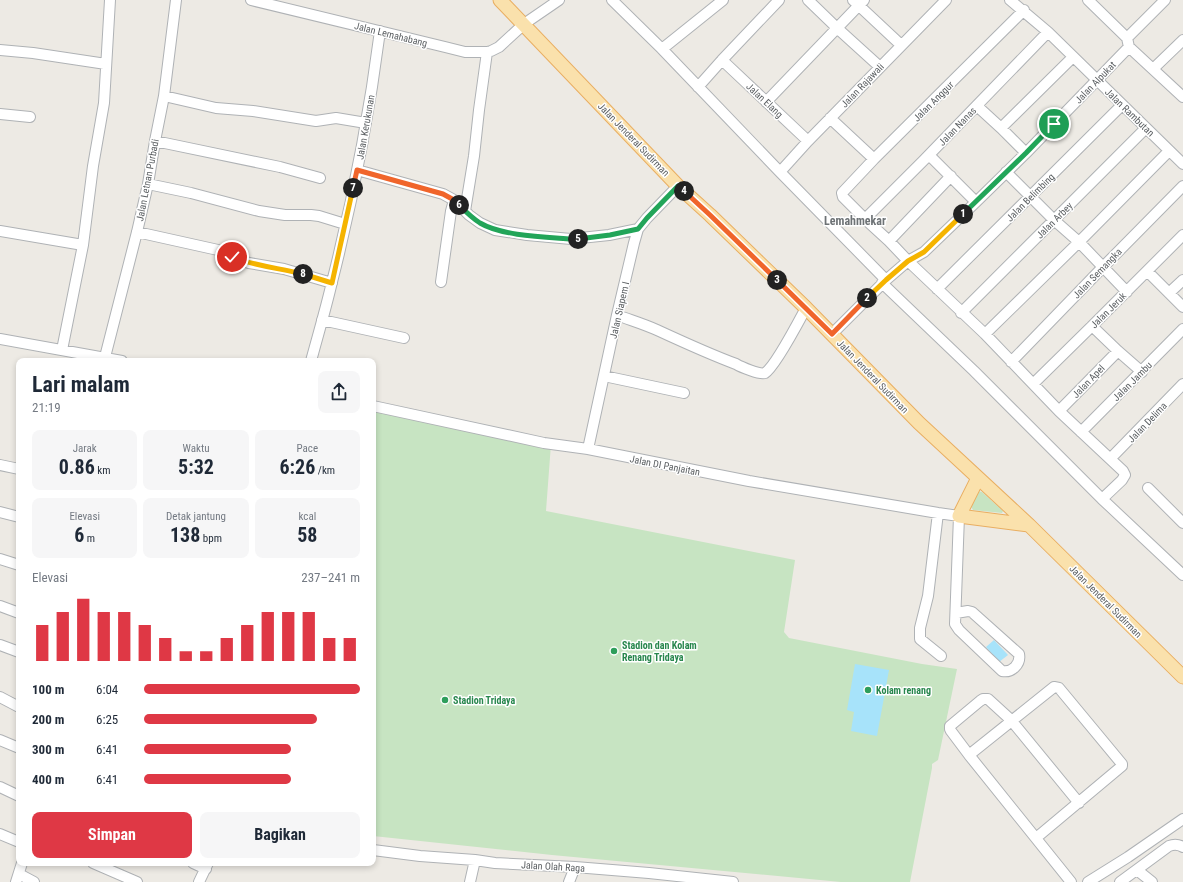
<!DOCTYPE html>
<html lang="id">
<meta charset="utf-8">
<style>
:root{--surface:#fff;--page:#f6f6f7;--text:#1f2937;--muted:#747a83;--accent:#df3845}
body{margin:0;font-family:"Roboto Condensed",sans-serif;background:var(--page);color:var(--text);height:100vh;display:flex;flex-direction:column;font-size:15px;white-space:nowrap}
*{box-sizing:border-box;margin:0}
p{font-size:13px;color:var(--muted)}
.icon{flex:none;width:22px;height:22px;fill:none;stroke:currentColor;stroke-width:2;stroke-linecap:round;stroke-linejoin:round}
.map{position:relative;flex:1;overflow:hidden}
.panel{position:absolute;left:16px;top:358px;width:360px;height:508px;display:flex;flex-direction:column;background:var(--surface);border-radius:8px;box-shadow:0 2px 6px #0003}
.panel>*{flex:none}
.pin{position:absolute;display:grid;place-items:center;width:34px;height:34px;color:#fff;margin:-17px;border:2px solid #fff;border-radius:50%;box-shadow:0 1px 4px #0007}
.km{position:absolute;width:20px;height:20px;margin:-10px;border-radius:50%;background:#222;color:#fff;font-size:11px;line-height:20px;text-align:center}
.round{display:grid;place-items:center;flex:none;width:42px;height:42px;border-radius:8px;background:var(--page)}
.head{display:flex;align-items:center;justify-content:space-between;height:68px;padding:0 16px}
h1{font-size:22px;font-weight:700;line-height:30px}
.metrics{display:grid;grid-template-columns:repeat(3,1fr);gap:6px;height:68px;padding:4px 16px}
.metrics div{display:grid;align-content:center;border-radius:8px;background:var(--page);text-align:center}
.metrics b{font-size:20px;font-weight:700}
.metrics small{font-size:11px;font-weight:400}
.metrics p{font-size:11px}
.chart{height:112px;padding:8px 16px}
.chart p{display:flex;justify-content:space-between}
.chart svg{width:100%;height:72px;margin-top:4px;stroke:var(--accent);stroke-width:6}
.action{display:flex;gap:8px;margin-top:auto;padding:8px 16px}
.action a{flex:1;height:46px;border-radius:8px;background:var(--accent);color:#fff;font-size:16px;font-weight:700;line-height:46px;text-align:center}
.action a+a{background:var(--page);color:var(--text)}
ul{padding:0 16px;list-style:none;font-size:13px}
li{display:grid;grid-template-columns:64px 48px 1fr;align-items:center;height:30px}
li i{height:10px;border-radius:5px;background:var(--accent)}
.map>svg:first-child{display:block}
</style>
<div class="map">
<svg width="1183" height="882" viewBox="0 0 1183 882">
<rect width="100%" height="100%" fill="#edeae4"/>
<path fill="#c7e4c2" d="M 373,411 L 551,444 L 546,511 L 795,560 L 784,632 L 789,638 L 922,664 L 957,669 L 938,760 L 932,764 L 932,768 L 910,882 L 841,882 L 552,855 L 373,836 Z
M 977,491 L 982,492 L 1003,511 L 1002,513 L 973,510 L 970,505 Z"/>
<path fill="#a7e3fa" d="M 994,640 L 1008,655 L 999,662 L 986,647 Z
M 855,664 L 889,670 L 877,736 L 851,731 L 854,712 L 847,710 Z"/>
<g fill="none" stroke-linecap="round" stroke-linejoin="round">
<defs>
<path id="minor" d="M 251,0 L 445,47 L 465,52 L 487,52 L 491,51 L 499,47 L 524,24 L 559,0
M 612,0 L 662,49 L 780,172 L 886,280
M 808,0 L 837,28 L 880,67
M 853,0 L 901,45
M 1010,0 L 1048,32 L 1183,164
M 1088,0 L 1127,38 L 1129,47 L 1183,97
M 1127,38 L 1165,0
M 662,49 L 723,0
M 0,50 L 33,53 L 106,64
M 722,60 L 808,141
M 1153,69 L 1183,40
M 698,87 L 722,60 L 779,0
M 164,96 L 216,108 L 253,111 L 316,121 L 336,118 L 366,123
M 766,102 L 864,0
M 977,106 L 1001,128 L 1026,153
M 0,114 L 30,117
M 830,118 L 874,159
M 1001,128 L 1073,57
M 155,141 L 280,167 L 320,178
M 929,155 L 976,202
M 357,170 L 443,194 L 454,200 L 469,215 L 480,223 L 495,230 L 527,235 L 571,239 L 609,235 L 638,229
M 780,172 L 808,141 L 946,0
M 1006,172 L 1054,220 L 1079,242 L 1127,292
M 148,184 L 191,193 L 259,211 L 285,215 L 311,215 L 319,216 L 345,224
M 465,211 L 474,156 L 479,110 L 487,52
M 865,219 L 924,160 L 1048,32
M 0,231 L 83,245
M 137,232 L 218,250 L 232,257 L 249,263 L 284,269 L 332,283
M 889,241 L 951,176
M 1147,271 L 1183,307
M 441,282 L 451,211 L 454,200
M 882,283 L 974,371 L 1102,499 L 1122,480 L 1125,475 L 1123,471 L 1059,411 L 985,334 L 908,261 L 889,241 L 865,219 L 843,197 L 842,193 L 874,159 L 1024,10
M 937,289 L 1122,105
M 1169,293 L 1183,280
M 961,313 L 1146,128
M 617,315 C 630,320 644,324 657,330 C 683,342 709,354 736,364 C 741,367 760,375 765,373 C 775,367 799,321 806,308
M 322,320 L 404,338
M 1092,326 L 1118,351 L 1142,372
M 832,334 L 886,280 L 908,261 L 924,252 L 976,202 L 1026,153 L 1129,47
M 985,334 L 1079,242 L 1169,151
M 0,339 L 122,361
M 62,350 L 83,245 L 93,166 L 104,103 L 110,0
M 104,361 L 137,232 L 148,184 L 155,141 L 164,96 L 176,0
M 311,361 C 318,335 326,308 332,282 C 353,199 369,116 380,31
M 1011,362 L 1103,267 L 1183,186
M 604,376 L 684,393
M 1033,384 L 1092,326 L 1183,235
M 373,406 L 544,443 L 588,449 L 749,481 L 938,513 L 959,516 L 955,624 L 959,630 L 1002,671 C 1012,673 1021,664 1019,654 L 972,612 L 968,611 L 956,613
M 1059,411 L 1118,351
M 1081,432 L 1183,329
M 588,449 L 617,315 L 634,243 L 638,229 L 647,218 L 678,186
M 1110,459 L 1183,384
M 0,465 L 19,469
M 1148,488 L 1183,523
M 1102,499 L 1183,575
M 0,512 L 19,517
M 938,513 L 928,596 L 920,628 L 920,639 L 941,656
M 0,559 L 19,565
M 0,606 L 19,613
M 0,645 L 19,652
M 0,697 L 19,707
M 0,740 L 19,748
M 969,755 L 1054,687 L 1059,688 L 1122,764 L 1122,766 L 1036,838
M 0,787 L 19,796
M 0,834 L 19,842
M 373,850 L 420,856 L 475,860 L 495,863 L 575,867 L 649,873 L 733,882
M 93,863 L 137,882
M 193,863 L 206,869
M 1137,870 L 1152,882
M 19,874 L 34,882
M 16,882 L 22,863
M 199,882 L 208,863
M 470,882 L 475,860
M 569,882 L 575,867
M 1071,882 L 969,755 L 951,731 L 950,729 L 950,726 L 980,701 L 983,699 L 988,699 L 1011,720 L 1079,803
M 1088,882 L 1128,857 L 1183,819
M 1120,882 L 1169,846 C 1174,844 1178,844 1183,847"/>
<path id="major" d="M 500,0 L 678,186 L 710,215 L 806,308 L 919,423 L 1029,525 L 1183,677
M 978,478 L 959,516 L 1029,525"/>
</defs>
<use href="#minor" stroke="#afb2b5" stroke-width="12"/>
<use href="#major" stroke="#e9ae61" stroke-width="15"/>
<use href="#minor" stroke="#fff" stroke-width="10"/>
<use href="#major" stroke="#fae1ac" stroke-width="13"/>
</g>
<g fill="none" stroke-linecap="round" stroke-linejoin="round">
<defs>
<path id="split-1" d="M 963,214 L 1026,153 L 1054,124"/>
<path id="split-2" d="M 867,298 L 886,280 L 908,261 L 924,252 L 963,214"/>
<path id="split-3" d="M 777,280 L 832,334 L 867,298"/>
<path id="split-4" d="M 684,191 L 710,215 L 777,280"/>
<path id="split-5" d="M 578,239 L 610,235 L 638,229 L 647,218 L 678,186 L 684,191"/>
<path id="split-6" d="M 459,205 C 466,212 472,218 480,223 C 502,236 545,237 571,239 L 578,239"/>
<path id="split-7" d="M 353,188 L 357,170 L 443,194 L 454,200 L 459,205"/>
<path id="split-8" d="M 303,274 L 332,283 L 353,188"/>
<path id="split-9" d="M 232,257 C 255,266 279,268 303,274"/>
</defs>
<use href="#split-1" stroke="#fff" stroke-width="8"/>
<use href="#split-2" stroke="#fff" stroke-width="8"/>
<use href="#split-3" stroke="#fff" stroke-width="8"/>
<use href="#split-4" stroke="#fff" stroke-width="8"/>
<use href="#split-5" stroke="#fff" stroke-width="8"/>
<use href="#split-6" stroke="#fff" stroke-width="8"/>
<use href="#split-7" stroke="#fff" stroke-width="8"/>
<use href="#split-8" stroke="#fff" stroke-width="8"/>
<use href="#split-9" stroke="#fff" stroke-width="8"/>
<use href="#split-1" stroke="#22a559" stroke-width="5"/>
<use href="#split-2" stroke="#f5b400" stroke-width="5"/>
<use href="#split-3" stroke="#f0652b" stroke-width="5"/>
<use href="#split-4" stroke="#f0652b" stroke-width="5"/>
<use href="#split-5" stroke="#22a559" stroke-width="5"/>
<use href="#split-6" stroke="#22a559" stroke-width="5"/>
<use href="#split-7" stroke="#f0652b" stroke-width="5"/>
<use href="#split-8" stroke="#f5b400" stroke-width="5"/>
<use href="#split-9" stroke="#f5b400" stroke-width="5"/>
</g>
<g fill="#2e9e5b" stroke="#fff" stroke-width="1.5">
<circle cx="614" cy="651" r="4"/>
<circle cx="868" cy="690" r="4"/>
<circle cx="445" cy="700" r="4"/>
</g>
<g text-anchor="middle" stroke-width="3" stroke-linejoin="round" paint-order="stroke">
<g font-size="10" fill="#5c6063" stroke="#fff">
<text transform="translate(391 34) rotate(14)" y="4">Jalan Lemahabang</text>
<text transform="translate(1095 82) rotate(-46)" y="4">Jalan Alpukat</text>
<text transform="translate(862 85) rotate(-46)" y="4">Jalan Rajawali</text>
<text transform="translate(765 100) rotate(43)" y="4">Jalan Elang</text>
<text transform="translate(933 101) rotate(-45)" y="4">Jalan Anggur</text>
<text transform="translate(1130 112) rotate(44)" y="4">Jalan Rambutan</text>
<text transform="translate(957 126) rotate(-46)" y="4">Jalan Nanas</text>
<text transform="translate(365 127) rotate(-80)" y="4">Jalan Kerukunan</text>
<text transform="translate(634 139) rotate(46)" y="4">Jalan Jenderal Sudirman</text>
<text transform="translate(147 180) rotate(-79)" y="4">Jalan Letnan Purbadi</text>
<text transform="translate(1030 197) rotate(-45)" y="4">Jalan Belimbing</text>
<text transform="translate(1054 220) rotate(-45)" y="4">Jalan Arbey</text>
<text transform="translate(1097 273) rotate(-46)" y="4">Jalan Semangka</text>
<text transform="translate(619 310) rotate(-77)" y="4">Jalan Siapem I</text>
<text transform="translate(1108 310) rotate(-45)" y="4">Jalan Jeruk</text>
<text transform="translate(873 376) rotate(46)" y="4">Jalan Jenderal Sudirman</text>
<text transform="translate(1088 381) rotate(-46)" y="4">Jalan Apel</text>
<text transform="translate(1132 381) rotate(-45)" y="4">Jalan Jambu</text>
<text transform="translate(1147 422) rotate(-46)" y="4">Jalan Delima</text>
<text transform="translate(665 465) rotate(11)" y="4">Jalan DI Panjaitan</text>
<text transform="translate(1106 601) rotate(45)" y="4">Jalan Jenderal Sudirman</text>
<text transform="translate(553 866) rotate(3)" y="4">Jalan Olah Raga</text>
</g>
<g font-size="10" font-weight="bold" fill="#27864d" stroke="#fff" text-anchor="start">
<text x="622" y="649">Stadion dan Kolam<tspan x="622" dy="12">Renang Tridaya</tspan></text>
<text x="876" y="694">Kolam renang</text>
<text x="453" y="704">Stadion Tridaya</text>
</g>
<g font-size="12" font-weight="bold" fill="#6d7275" stroke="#fff">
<text x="855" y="225">Lemahmekar</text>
</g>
</g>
</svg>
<div class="pin" style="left:1054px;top:124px;background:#1e9e55"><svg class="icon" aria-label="arrive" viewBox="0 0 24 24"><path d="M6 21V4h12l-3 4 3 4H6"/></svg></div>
<div class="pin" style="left:232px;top:257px;background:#d93025"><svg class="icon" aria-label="check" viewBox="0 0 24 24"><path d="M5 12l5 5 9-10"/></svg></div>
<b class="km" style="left:963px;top:214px">1</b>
<b class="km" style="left:867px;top:298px">2</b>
<b class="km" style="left:777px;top:280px">3</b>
<b class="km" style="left:684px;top:191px">4</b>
<b class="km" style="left:578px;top:239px">5</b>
<b class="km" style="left:459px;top:205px">6</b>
<b class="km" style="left:353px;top:188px">7</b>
<b class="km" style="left:303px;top:274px">8</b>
<section class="panel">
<div class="head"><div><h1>Lari malam</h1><p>21:19</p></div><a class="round"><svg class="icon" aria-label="share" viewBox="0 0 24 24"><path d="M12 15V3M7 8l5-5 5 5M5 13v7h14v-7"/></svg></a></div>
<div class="metrics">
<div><p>Jarak</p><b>0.86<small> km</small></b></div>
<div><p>Waktu</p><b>5:32</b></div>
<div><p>Pace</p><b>6:26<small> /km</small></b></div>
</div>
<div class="metrics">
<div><p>Elevasi</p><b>6<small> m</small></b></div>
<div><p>Detak jantung</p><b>138<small> bpm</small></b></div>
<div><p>kcal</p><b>58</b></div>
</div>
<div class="chart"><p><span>Elevasi</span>237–241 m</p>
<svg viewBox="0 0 160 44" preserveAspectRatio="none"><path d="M5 44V22M15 44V14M25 44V6M35 44V14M45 44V14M55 44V22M65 44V30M75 44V38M85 44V38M95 44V30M105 44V22M115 44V14M125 44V14M135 44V14M145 44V30M155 44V30"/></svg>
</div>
<ul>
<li><b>100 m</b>6:04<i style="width:100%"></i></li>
<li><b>200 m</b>6:25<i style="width:80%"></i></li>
<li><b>300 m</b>6:41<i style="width:68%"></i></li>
<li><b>400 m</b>6:41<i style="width:68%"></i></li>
</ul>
<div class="action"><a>Simpan</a><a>Bagikan</a></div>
</section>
</div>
